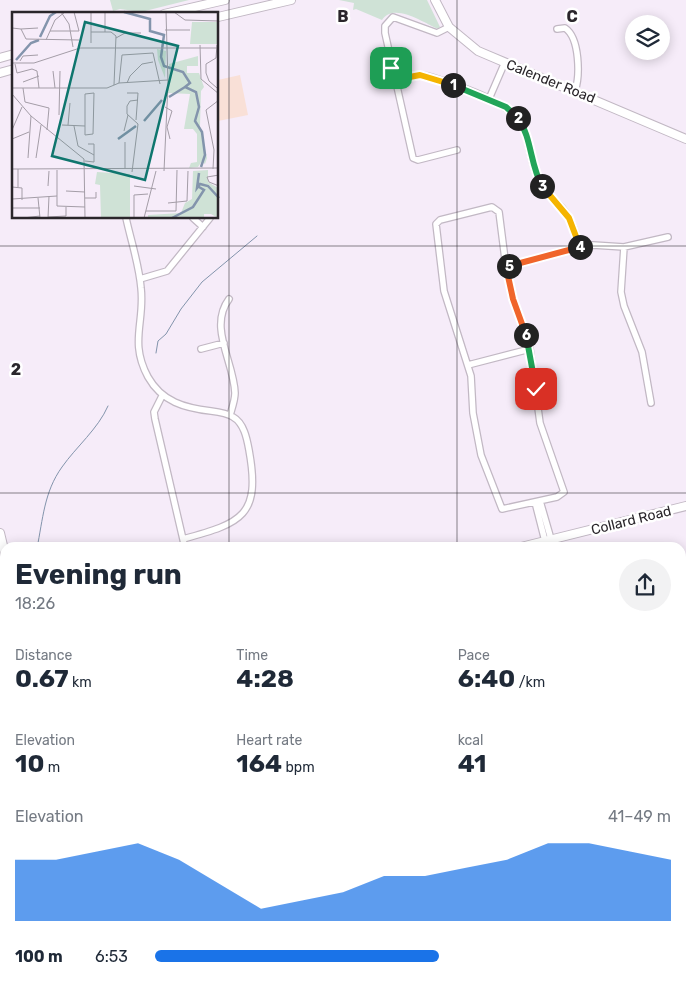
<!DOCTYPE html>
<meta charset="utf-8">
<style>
:root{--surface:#fff;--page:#f2f2f3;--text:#1f2937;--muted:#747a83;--accent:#1a73e8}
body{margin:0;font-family:Rubik,sans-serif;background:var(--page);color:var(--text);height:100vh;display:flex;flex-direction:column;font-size:19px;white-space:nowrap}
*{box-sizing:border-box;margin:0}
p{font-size:16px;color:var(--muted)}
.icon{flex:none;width:28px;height:28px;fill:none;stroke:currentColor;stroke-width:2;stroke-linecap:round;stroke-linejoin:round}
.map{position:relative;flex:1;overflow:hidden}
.side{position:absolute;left:0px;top:542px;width:686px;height:444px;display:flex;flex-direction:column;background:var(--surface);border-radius:15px 15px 0 0;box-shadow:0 2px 12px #0003}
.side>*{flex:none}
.controls{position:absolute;left:625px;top:15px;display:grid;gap:10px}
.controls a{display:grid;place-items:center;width:45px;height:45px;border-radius:50%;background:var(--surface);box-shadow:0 2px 12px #0003;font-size:25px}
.pin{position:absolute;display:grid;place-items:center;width:42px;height:42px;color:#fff;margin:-21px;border-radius:10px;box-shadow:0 2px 8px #0006}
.km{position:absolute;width:25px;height:25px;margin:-12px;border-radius:50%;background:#222;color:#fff;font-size:14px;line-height:25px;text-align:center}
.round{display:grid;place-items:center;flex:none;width:52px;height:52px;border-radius:26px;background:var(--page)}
.head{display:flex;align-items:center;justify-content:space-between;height:85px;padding:0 15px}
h1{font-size:28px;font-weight:700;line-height:38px}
.metrics{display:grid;grid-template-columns:repeat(3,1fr);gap:8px;height:85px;padding:5px 15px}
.metrics div{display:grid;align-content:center}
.metrics b{font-size:25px;font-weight:700}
.metrics small{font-size:14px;font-weight:400}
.metrics p{font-size:14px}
.chart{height:140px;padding:10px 15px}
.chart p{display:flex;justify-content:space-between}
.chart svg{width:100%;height:90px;margin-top:5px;fill:var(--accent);opacity:.7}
ul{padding:0 15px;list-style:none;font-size:16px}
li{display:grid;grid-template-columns:80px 60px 1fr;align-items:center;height:38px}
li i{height:12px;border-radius:6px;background:var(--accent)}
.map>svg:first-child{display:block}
</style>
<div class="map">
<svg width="686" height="986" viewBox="0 0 686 986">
<rect width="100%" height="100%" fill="#f6ecf9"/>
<path fill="#f9e0d7" d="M 240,75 L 248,115 L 218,121 L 218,80 Z"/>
<path fill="#cfe2d6" d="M 110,0 L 189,0 L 141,12 L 120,9 L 113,11 Z
M 339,0 L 427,0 L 440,27 L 438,29 C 423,22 393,2 382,20 L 356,9 L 353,10 L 354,3 Z
M 0,727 L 5,747 L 5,853 L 0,856 Z"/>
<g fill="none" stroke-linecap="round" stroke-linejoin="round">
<path stroke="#8394ac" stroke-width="1" d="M 156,353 L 158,341 L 166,334 L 181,309 L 202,282 L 257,236
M 37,548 C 43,519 44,492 62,467 C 76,447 98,429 108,406"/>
<path stroke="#8394ac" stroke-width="9" d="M 0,804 L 5,804
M 119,986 L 119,981"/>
<defs>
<path id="street" d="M 449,27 L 437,33 L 393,17 L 385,26 L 385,33 L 413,158 L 418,160 L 457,150
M 557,29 L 565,28 C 580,38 580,76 575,91
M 394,80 L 420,75 L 428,76 C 453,84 514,102 524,128 C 530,146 531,166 540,183 C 546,194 555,200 563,209 C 572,220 576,234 580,247
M 489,99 L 505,62
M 492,207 L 499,212 L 506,267 L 513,299 L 530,349 L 540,423 L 564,492 L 557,497 L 502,509 L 481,455 L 473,413 L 471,376 L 444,291 L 436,224 L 440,220 Z
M 126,218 C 131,241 139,264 141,288 C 145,322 129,342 148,377 C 162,402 185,408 211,411 C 219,412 227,413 233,417 C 244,423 247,439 249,450 C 261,516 242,523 183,539
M 193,218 L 203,227
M 624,247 L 621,292 L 624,306 L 642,352 L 651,403
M 506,267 L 580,247 L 593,245 L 624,247 L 668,237
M 140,279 L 167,271 L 210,218
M 229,299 C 208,327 234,362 235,393 C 235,400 232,408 230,415
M 201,349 L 224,343
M 468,365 L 530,349
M 162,396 L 154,412 L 155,419 L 185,548
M 540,501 L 551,539
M 535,502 L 545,541
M 538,981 L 539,986
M 644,981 L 645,986
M 364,986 L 383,981"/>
<path id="secondary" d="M 435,0 L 449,27 L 478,51 L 686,139
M 164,14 L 225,0
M 218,17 L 291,0
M 0,58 L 14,54
M 0,73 L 14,69
M 0,533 L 5,554
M 517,548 L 686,506
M 0,678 L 5,710
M 681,795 L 686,793
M 681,812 L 686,810
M 0,969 L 5,967
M 69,981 L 72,986
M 81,981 L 82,986
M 0,984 L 26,981"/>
</defs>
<use href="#street" stroke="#c2b8c4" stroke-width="8"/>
<use href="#secondary" stroke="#c2b8c4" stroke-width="10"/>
<use href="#street" stroke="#fff" stroke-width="5.5"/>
<use href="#secondary" stroke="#fff" stroke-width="8"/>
</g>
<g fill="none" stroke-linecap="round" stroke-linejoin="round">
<defs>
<path id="split-1" d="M 391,68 L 394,80 L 420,75 L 453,85"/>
<path id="split-2" d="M 453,85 L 506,107 L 518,118"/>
<path id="split-3" d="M 518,118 C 532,138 530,165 542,186"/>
<path id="split-4" d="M 542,186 L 569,218 L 580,247"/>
<path id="split-5" d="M 509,266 L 580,247"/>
<path id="split-6" d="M 509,266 L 506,267 L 513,299 L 526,335"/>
<path id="split-7" d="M 526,335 L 536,389"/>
</defs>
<use href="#split-1" stroke="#fff" stroke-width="10"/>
<use href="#split-2" stroke="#fff" stroke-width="10"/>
<use href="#split-3" stroke="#fff" stroke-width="10"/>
<use href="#split-4" stroke="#fff" stroke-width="10"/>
<use href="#split-5" stroke="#fff" stroke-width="10"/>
<use href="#split-6" stroke="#fff" stroke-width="10"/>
<use href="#split-7" stroke="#fff" stroke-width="10"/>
<use href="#split-1" stroke="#f5b400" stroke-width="6"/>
<use href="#split-2" stroke="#22a559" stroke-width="6"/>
<use href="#split-3" stroke="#22a559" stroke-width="6"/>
<use href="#split-4" stroke="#f5b400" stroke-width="6"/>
<use href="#split-5" stroke="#f0652b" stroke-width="6"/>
<use href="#split-6" stroke="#f0652b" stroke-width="6"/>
<use href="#split-7" stroke="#22a559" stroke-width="6"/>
</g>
<path fill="none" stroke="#2a262b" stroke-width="1" stroke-opacity="0.55" d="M 229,0 L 229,548M 457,0 L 457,548M 0,246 L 686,246M 0,493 L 686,493M 0,739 L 5,739M 681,739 L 686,739M 229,981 L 229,986M 457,981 L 457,986"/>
<g text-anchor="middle" stroke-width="5" stroke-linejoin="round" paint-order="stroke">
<g font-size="14" fill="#2a262b" stroke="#fff">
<text transform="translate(551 81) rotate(22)" y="5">Calender Road</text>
<text transform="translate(631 520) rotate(-14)" y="5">Collard Road</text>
</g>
</g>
<g transform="translate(12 12)">
<rect width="206" height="206" fill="#f6ecf9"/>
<path d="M 180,10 L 206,10 L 206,32 L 178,32 ZM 145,37 L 154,39 L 153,66 L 146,48 ZM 186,44 L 186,54 L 175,54 L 175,61 L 187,61 L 192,75 L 189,79 L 188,114 L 195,146 L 193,152 L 190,149 L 186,155 L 177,156 L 179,151 L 185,150 L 185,122 L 181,117 L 172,117 L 178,82 L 156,81 L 157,52 ZM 196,158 L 196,170 L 206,176 L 206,206 L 199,202 L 192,202 L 192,206 L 136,206 L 136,203 L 169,201 L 173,191 L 180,187 L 181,159 ZM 85,160 L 118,162 L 118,206 L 89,206 L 88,173 L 83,172 Z" fill="#cfe2d6"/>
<path fill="none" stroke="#8394ac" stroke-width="2.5" d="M 112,0 L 138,7 L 138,19 L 152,23 L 149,45 L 152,54 L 171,60 L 178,71 L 173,75 L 184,80 L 187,95 L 183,109 L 190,120 L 193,143 L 189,155M 28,25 L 38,4 L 44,0M 4,48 L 19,31 L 27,28M 157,85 L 173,75M 132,109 L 150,88M 106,127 L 124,114M 187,161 L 185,176 L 188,172 L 196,174 L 207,186M 160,206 L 181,195 L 192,178 L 187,175"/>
<path fill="none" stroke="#a49da7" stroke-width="1" d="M 49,0 L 57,12 L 61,35M 162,0 L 173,8 L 207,9M 0,16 L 9,17 L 14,27 L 67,28M 9,17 L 26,16M 153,18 L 178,18M 38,19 L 67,19 L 62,0M 79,20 L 99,20 L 104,24 L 102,73M 93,20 L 93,0M 104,26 L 113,21 L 129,21M 34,28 L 43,8 L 53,0M 79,31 L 79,0M 188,33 L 189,67 L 207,82M 205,33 L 204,46 L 194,52 L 194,61 L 197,69 L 205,76M 141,41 L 148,72M 8,49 L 11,44 L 26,43M 0,51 L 22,51 L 68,36 L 207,36M 3,52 L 5,61 L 20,57 L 25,59 L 27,76M 41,59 L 43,76M 11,70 L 27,64M 107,71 L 110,43 L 141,41M 115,71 L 118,64 L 130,52 L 141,50M 0,76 L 95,76 L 107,71 L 156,68M 11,76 L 13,90 L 37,96 L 35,118M 82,81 L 81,122 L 73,123 L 73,82 ZM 115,81 L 126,81 L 124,108M 0,82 L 19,104 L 72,147 L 73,206M 153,95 L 160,99 L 155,115 L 158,127M 47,103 L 48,59M 50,113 L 73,114M 56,113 L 58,91M 62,114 L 66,134 L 82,143M 0,118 L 10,95M 112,119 L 116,103M 0,127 L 17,120M 16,146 L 19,104M 24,146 L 29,113M 73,149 L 82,150 L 82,132 L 76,132M 0,157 L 207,156M 6,157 L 6,175M 113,157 L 113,130M 201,157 L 202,138 L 194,98 L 207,88M 45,158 L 45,194 L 73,195M 152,159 L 156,72 L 154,0M 120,160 L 126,112 L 115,102 L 115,94 L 118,89 L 126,88M 207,163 L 195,165 L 197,170 L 207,174M 36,174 L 37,159M 122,174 L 144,177M 0,175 L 10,176 L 10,188M 54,179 L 73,180M 26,186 L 28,206M 73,186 L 84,186 L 84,180M 0,187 L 45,184M 156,191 L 175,189 L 176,159M 0,196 L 28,196M 134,199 L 164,199 L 165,158M 36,205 L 54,204 L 54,195M 11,206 L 28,204M 36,206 L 37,184M 122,206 L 122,183 L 136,182M 132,206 L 144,159"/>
<path fill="#0f766e" fill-opacity="0.15" stroke="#0f766e" stroke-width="2.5" d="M 73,10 L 166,34 L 133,168 L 40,144 Z"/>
<rect width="206" height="206" fill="none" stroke="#2a262b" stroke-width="2.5"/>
</g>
<g font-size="16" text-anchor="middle" font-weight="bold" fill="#2a262b" stroke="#fff" stroke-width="5" stroke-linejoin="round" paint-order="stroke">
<text x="343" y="22">B</text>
<text x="572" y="22">C</text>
<text x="16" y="375">2</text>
</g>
</svg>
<div class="controls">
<a><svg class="icon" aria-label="layers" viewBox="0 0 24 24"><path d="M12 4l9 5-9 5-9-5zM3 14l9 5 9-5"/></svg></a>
</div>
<div class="pin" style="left:391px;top:68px;background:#1e9e55"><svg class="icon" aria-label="arrive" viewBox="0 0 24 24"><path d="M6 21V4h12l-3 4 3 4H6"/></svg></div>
<div class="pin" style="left:536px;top:389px;background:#d93025"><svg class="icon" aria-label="check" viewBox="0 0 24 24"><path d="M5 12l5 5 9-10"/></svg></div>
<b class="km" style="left:453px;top:85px">1</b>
<b class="km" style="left:518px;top:118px">2</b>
<b class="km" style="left:542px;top:186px">3</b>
<b class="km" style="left:580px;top:247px">4</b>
<b class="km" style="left:509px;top:266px">5</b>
<b class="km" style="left:526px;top:335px">6</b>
<section class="side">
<div class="head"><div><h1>Evening run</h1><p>18:26</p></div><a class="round"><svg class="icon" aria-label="share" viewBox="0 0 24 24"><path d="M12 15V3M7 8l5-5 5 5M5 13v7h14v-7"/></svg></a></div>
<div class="metrics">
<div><p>Distance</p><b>0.67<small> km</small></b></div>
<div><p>Time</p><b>4:28</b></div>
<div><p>Pace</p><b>6:40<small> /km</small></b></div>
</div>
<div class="metrics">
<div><p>Elevation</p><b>10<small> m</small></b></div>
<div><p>Heart rate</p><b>164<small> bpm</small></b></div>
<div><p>kcal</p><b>41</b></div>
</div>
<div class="chart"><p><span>Elevation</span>41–49 m</p>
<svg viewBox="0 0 160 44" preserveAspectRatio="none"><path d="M0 44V14L10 14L20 10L30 6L40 14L50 26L60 38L70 34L80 30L90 22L100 22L110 18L120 14L130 6L140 6L150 10L160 14V44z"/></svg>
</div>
<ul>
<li><b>100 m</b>6:53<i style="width:55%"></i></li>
</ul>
</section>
</div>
